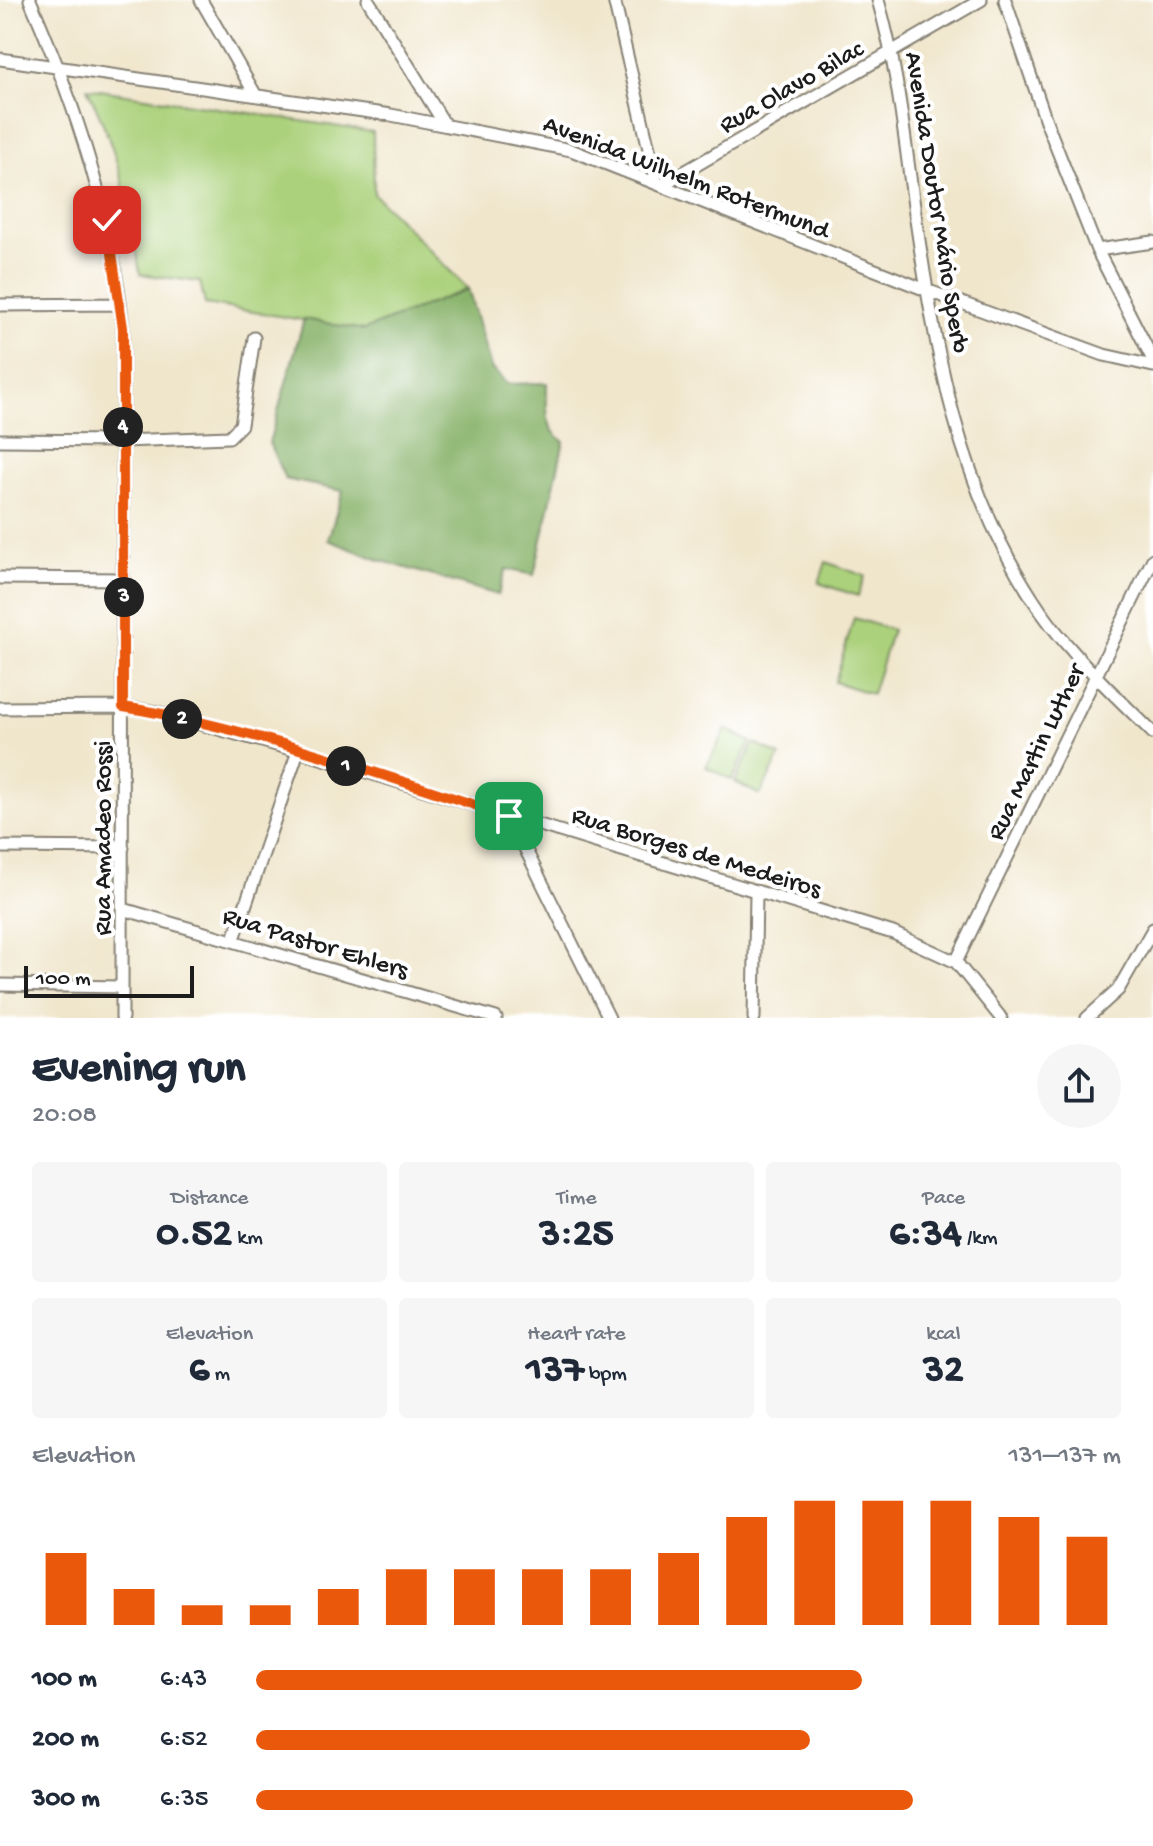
<!DOCTYPE html>
<meta charset="utf-8">
<style>
:root{--surface:#fff;--page:#f6f6f7;--text:#1f2937;--muted:#747a83;--accent:#ea580c}
body{margin:0;font-family:"Gochi Hand",sans-serif;background:var(--page);color:var(--text);height:100vh;display:flex;flex-direction:column;font-size:30px;white-space:nowrap}
*{box-sizing:border-box;margin:0}
p{font-size:26px;color:var(--muted)}
.icon{flex:none;width:44px;height:44px;fill:none;stroke:currentColor;stroke-width:2;stroke-linecap:round;stroke-linejoin:round}
.map{position:relative;height:1018px;overflow:hidden}
.sheet{display:flex;flex-direction:column;background:var(--surface);flex:1}
.sheet>*{flex:none}
.scale{position:absolute;left:24px;bottom:20px;width:170px;box-sizing:border-box;padding-left:8px;border:4px solid #1c1c1c;border-top:0;font-size:22px;line-height:28px;white-space:nowrap;color:#1c1c1c;-webkit-text-stroke:6px #fff;paint-order:stroke}
.pin{position:absolute;display:grid;place-items:center;width:68px;height:68px;color:#fff;margin:-34px;border-radius:16px;box-shadow:0 4px 12px #0006}
.km{position:absolute;width:40px;height:40px;margin:-20px;border-radius:50%;background:#222;color:#fff;font-size:22px;line-height:40px;text-align:center}
.round{display:grid;place-items:center;flex:none;width:84px;height:84px;border-radius:42px;background:var(--page)}
.overview{display:flex;align-items:center;justify-content:space-between;height:136px;padding:0 32px}
h1{font-size:44px;font-weight:700;line-height:60px}
.metrics{display:grid;grid-template-columns:repeat(3,1fr);gap:12px;height:136px;padding:8px 32px}
.metrics div{display:grid;align-content:center;border-radius:8px;background:var(--page);text-align:center}
.metrics b{font-size:40px;font-weight:700}
.metrics small{font-size:22px;font-weight:400}
.metrics p{font-size:22px}
.chart{height:224px;padding:16px 32px}
.chart p{display:flex;justify-content:space-between}
.chart svg{width:100%;height:144px;margin-top:8px;stroke:var(--accent);stroke-width:6}
ul{padding:0 32px;list-style:none;font-size:26px}
li{display:grid;grid-template-columns:128px 96px 1fr;align-items:center;height:60px}
li i{height:20px;border-radius:10px;background:var(--accent)}
.map>svg:first-child{display:block}
</style>
<div class="map">
<svg width="1153" height="1018" viewBox="0 0 1153 1018">
<rect width="100%" height="100%" fill="#fff"/>
<filter id="ink" filterUnits="userSpaceOnUse"><feTurbulence type="fractalNoise" baseFrequency=".0125" numOctaves="2"/><feDisplacementMap in="SourceGraphic" scale="16" xChannelSelector="R" yChannelSelector="G"/><feConvolveMatrix kernelMatrix="1 2 1 2 8 2 1 2 1" color-interpolation-filters="sRGB"/></filter>
<filter id="wash" filterUnits="userSpaceOnUse"><feTurbulence type="fractalNoise" baseFrequency=".006" numOctaves="4" result="noise"/><feDisplacementMap in="SourceGraphic" scale="32" xChannelSelector="R" yChannelSelector="G"/><feGaussianBlur stdDeviation="1.8" result="paint"/><feColorMatrix in="noise" values="0 0 0 0 0 0 0 0 0 0 0 0 0 0 0 0 0 1.4 0 .05"/><feComposite in="paint" operator="in"/></filter>
<g filter="url(#wash)">
<rect width="100%" height="100%" fill="#f0e6cc"/>
<path fill="#abd17b" stroke="#64764c" stroke-width="2" d="M 87,88 L 373,132 L 374,194 L 468,289 L 364,330 L 205,304 L 200,282 L 140,274 C 130,207 118,149 87,88 Z
M 826,562 L 865,576 L 858,596 L 819,583 Z
M 854,618 L 892,630 L 872,694 L 835,682 Z
M 726,729 L 751,742 L 732,780 L 706,767 Z
M 754,743 L 780,756 L 760,795 L 735,782 Z"/>
<path fill="#88b36b" stroke="#526844" stroke-width="2" d="M 468,289 L 491,368 L 507,384 L 547,383 C 547,405 543,429 564,441 L 534,575 L 506,569 L 498,595 L 379,560 L 328,540 L 343,491 L 285,479 L 269,443 L 304,319 L 364,330 Z"/>
</g>
<g filter="url(#ink)">
<g fill="none" stroke-linecap="round" stroke-linejoin="round">
<defs>
<path id="minor" d="M 30,0 C 76,106 111,212 123,328 L 122,1018
M 201,0 L 255,94
M 368,0 L 445,125
M 614,0 L 657,183
M 878,0 C 899,72 905,146 916,220 C 935,351 959,486 1032,598 C 1064,649 1111,691 1153,733
M 1005,0 L 1046,121 L 1097,250 L 1153,360
M 0,59 L 391,115 L 571,150 L 926,290 L 1104,355 L 1153,366
M 662,185 L 981,0
M 1097,250 L 1153,242
M 0,305 L 120,304
M 0,440 L 123,441 L 229,437 L 241,425 L 254,338
M 0,578 L 124,579
M 0,708 L 123,707 L 157,712 L 298,751 L 893,933 L 956,962 L 1001,1018
M 509,816 L 609,1018
M 0,847 L 123,848
M 123,909 L 496,1018
M 234,939 L 298,751
M 956,962 L 1153,559
M 0,985 L 122,987
M 754,1018 L 756,891
M 1087,1018 L 1118,990 L 1153,929"/>
</defs>
<use href="#minor" stroke="#868174" stroke-width="15"/>
<use href="#minor" stroke="#fff" stroke-width="11"/>
</g>
</g>
<g fill="none" stroke-linecap="round" stroke-linejoin="round" filter="url(#ink)">
<defs>
<path id="route" d="M 107,220 L 123,328 L 123,707 C 251,727 385,777 509,816"/>
</defs>
<use href="#route" stroke="#fff" stroke-width="16"/>
<use href="#route" stroke="#ea580c" stroke-width="10"/>
</g>
<g text-anchor="middle" stroke-width="8" stroke-linejoin="round" paint-order="stroke">
<g font-size="26" fill="#1c1c1c" stroke="#fff">
<text transform="translate(790 85) rotate(-30)" y="9">Rua Olavo Bilac</text>
<text transform="translate(687 175) rotate(21)" y="9">Avenida Wilhelm Rotermund</text>
<text transform="translate(939 202) rotate(81)" y="9">Avenida Doutor Mário Sperb</text>
<text transform="translate(1034 751) rotate(-64)" y="9">Rua Martin Luther</text>
<text transform="translate(101 838) rotate(-90)" y="9">Rua Amadeo Rossi</text>
<text transform="translate(697 850) rotate(17)" y="9">Rua Borges de Medeiros</text>
<text transform="translate(316 941) rotate(17)" y="9">Rua Pastor Ehlers</text>
</g>
</g>
</svg>
<div class="scale">100 m</div>
<div class="pin" style="left:509px;top:816px;background:#1e9e55"><svg class="icon" aria-label="arrive" viewBox="0 0 24 24"><path d="M6 21V4h12l-3 4 3 4H6"/></svg></div>
<div class="pin" style="left:107px;top:220px;background:#d93025"><svg class="icon" aria-label="check" viewBox="0 0 24 24"><path d="M5 12l5 5 9-10"/></svg></div>
<b class="km" style="left:346px;top:766px">1</b>
<b class="km" style="left:182px;top:719px">2</b>
<b class="km" style="left:124px;top:597px">3</b>
<b class="km" style="left:123px;top:427px">4</b>
</div>
<section class="sheet">
<div class="overview"><div><h1>Evening run</h1><p>20:08</p></div><a class="round"><svg class="icon" aria-label="share" viewBox="0 0 24 24"><path d="M12 15V3M7 8l5-5 5 5M5 13v7h14v-7"/></svg></a></div>
<div class="metrics">
<div><p>Distance</p><b>0.52<small> km</small></b></div>
<div><p>Time</p><b>3:25</b></div>
<div><p>Pace</p><b>6:34<small> /km</small></b></div>
</div>
<div class="metrics">
<div><p>Elevation</p><b>6<small> m</small></b></div>
<div><p>Heart rate</p><b>137<small> bpm</small></b></div>
<div><p>kcal</p><b>32</b></div>
</div>
<div class="chart"><p><span>Elevation</span>131–137 m</p>
<svg viewBox="0 0 160 44" preserveAspectRatio="none"><path d="M5 44V22M15 44V33M25 44V38M35 44V38M45 44V33M55 44V27M65 44V27M75 44V27M85 44V27M95 44V22M105 44V11M115 44V6M125 44V6M135 44V6M145 44V11M155 44V17"/></svg>
</div>
<ul>
<li><b>100 m</b>6:43<i style="width:70%"></i></li>
<li><b>200 m</b>6:52<i style="width:64%"></i></li>
<li><b>300 m</b>6:35<i style="width:76%"></i></li>
</ul>
</section>
